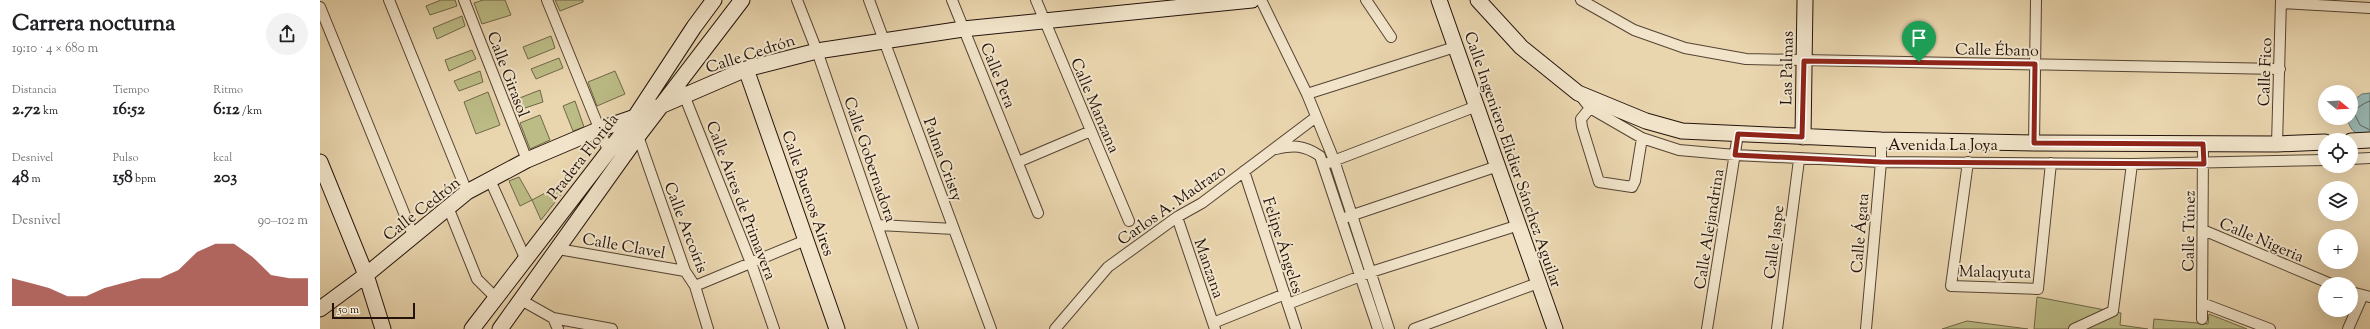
<!DOCTYPE html>
<html lang="es">
<meta charset="utf-8">
<style>
:root{--surface:#fff;--page:#f2f2f2;--text:#202124;--muted:#757577;--accent:#8f2418}
body{margin:0;font-family:"Sorts Mill Goudy",serif;background:var(--page);color:var(--text);height:100vh;display:flex;flex-direction:column;font-size:15px;white-space:nowrap}
*{box-sizing:border-box;margin:0}
p{font-size:13px;color:var(--muted)}
.icon{flex:none;width:22px;height:22px;fill:none;stroke:currentColor;stroke-width:2;stroke-linecap:round;stroke-linejoin:round}
.map{position:relative;flex:1;overflow:hidden}
.sheet{display:flex;flex-direction:column;background:var(--surface);width:320px}
.sheet>*{flex:none}
.needle{width:26px;rotate:108deg}
.buttons{position:absolute;left:1998px;top:85px;display:grid;gap:8px}
.buttons a{display:grid;place-items:center;width:40px;height:40px;border-radius:50%;background:var(--surface);box-shadow:0 4px 16px #0002;font-size:20px}
.scale{position:absolute;left:12px;bottom:10px;width:83px;box-sizing:border-box;padding-left:4px;border:2px solid #24130c;border-top:0;font-size:11px;line-height:14px;white-space:nowrap;color:#24130c;-webkit-text-stroke:3px #f1e4ca;paint-order:stroke}
.pin{position:absolute;display:grid;place-items:center;width:34px;height:34px;color:#fff;margin:-41px -17px;border-radius:50% 50% 50% 0;rotate:-45deg;box-shadow:0 0 4px #0007}
.pin .icon{rotate:45deg}
.round{display:grid;place-items:center;flex:none;width:42px;height:42px;border-radius:21px;background:var(--page)}
.overview{display:flex;align-items:center;justify-content:space-between;height:68px;padding:0 12px}
h1{font-size:22px;font-weight:800;line-height:30px}
.figures{display:grid;grid-template-columns:repeat(3,1fr);gap:6px;height:68px;padding:4px 12px}
.figures div{display:grid;align-content:center}
.figures b{font-size:17px;font-weight:800}
.figures small{font-size:11px;font-weight:400}
.figures p{font-size:11px}
.chart{height:112px;padding:8px 12px}
.chart p{display:flex;justify-content:space-between}
.chart svg{width:100%;height:72px;margin-top:4px;fill:var(--accent);opacity:.7}
main{display:flex;flex:1;min-height:0}
.map>svg:first-child{display:block}
</style>
<main>
<section class="sheet">
<div class="overview"><div><h1>Carrera nocturna</h1><p>19:10 · 4 × 680 m</p></div><a class="round"><svg class="icon" aria-label="share" viewBox="0 0 24 24"><path d="M12 15V3M7 8l5-5 5 5M5 13v7h14v-7"/></svg></a></div>
<div class="figures">
<div><p>Distancia</p><b>2.72<small> km</small></b></div>
<div><p>Tiempo</p><b>16:52</b></div>
<div><p>Ritmo</p><b>6:12<small> /km</small></b></div>
</div>
<div class="figures">
<div><p>Desnivel</p><b>48<small> m</small></b></div>
<div><p>Pulso</p><b>158<small> bpm</small></b></div>
<div><p>kcal</p><b>203</b></div>
</div>
<div class="chart"><p><span>Desnivel</span>90–102 m</p>
<svg viewBox="0 0 160 44" preserveAspectRatio="none"><path d="M0 44V27L10 30L20 33L30 38L40 38L50 33L60 30L70 27L80 27L90 22L100 11L110 6L120 6L130 14L140 25L150 27L160 27V44z"/></svg>
</div>
</section>
<div class="map">
<svg width="2050" height="329" viewBox="0 0 2050 329">
<rect width="100%" height="100%" fill="#e9d5ae"/>
<filter id="stains"><feTurbulence type="fractalNoise" baseFrequency=".005" numOctaves="4"/><feColorMatrix values="0 0 0 0 .2 0 0 0 0 .09 0 0 0 0 .02 0 0 0 .5 -.17"/></filter>
<radialGradient id="worn" r=".72"><stop offset=".6" stop-color="#630" stop-opacity="0"/><stop offset="1" stop-color="#630" stop-opacity=".3"/></radialGradient>
<path fill="#bcbc86" stroke="#706849" d="M 121,0 L 135,0 L 137,6 L 110,15 L 106,6 Z
M 163,0 L 185,0 L 191,15 L 162,24 L 154,3 Z
M 235,0 L 263,0 L 263,2 L 240,11 Z
M 142,16 L 145,26 L 117,39 L 113,28 Z
M 231,36 L 235,48 L 208,59 L 203,47 Z
M 152,50 L 156,59 L 129,71 L 125,60 Z
M 239,58 L 243,68 L 216,79 L 211,69 Z
M 160,71 L 163,82 L 139,91 L 134,81 Z
M 295,71 L 305,94 L 277,106 L 268,82 Z
M 220,90 L 223,102 L 196,111 L 192,101 Z
M 168,92 L 180,125 L 156,134 L 144,102 Z
M 255,101 L 264,127 L 253,131 L 243,106 Z
M 220,115 L 230,140 L 210,149 L 200,123 Z
M 199,177 L 212,200 L 244,183 L 246,188 L 221,220 L 212,200 L 200,206 L 189,181 Z
M 1717,297 L 1801,313 L 1800,325 L 1828,329 L 1714,329 Z
M 1889,314 L 1927,329 L 1833,329 L 1834,319 L 1888,324 Z
M 1647,321 L 1708,329 L 1622,329 Z"/>
<path fill="#99b7b2" stroke="#6a7570" d="M 2050,93 L 2050,138 C 2037,136 2030,131 2027,118 L 2031,118 L 2031,102 L 2042,94 Z"/>
<g fill="none" stroke-linecap="round" stroke-linejoin="round">
<path stroke="#5e655f" stroke-width="1" d="M 2050,101 L 2045,103 L 2033,111 L 2040,125 L 2050,130"/>
<defs>
<path id="street" d="M 69,0 L 147,192
M 144,0 L 207,160
M 227,0 L 288,150
M 477,0 L 497,51 L 593,329
M 549,0 L 671,329
M 632,0 L 718,213
M 716,0 L 809,221
M 941,0 L 987,94 L 1014,160 L 1069,329
M 1046,0 L 1071,37
M 1261,0 L 1314,30 L 1365,48 L 1426,59 L 1960,69
M 1961,3 L 2050,8
M 0,7 L 93,235
M 362,90 L 431,263 L 454,329
M 987,94 L 1135,47
M 1259,94 L 1270,108 L 1322,138 L 1359,150 L 1415,155 L 1561,162 L 1812,164 L 2005,160
M 1270,108 L 1261,119 L 1262,127 L 1279,182 L 1312,187 L 1315,181 L 1322,138
M 318,136 L 365,271 L 375,286 L 388,329
M 1714,143 L 1716,0
M 1957,144 L 1961,0
M 956,149 C 974,145 984,145 1000,156 L 1058,329
M 2031,159 L 2050,158
M 698,162 L 771,131
M 1648,162 L 1631,286 L 1718,289 L 1731,163
M 1008,163 L 1157,106
M 924,171 L 976,329
M 170,180 L 206,260
M 128,207 L 157,279 L 176,298
M 857,217 L 895,329
M 1027,217 L 1178,166
M 559,225 L 634,229
M 1883,230 L 2011,284
M 238,249 L 365,271
M 375,286 L 486,240
M 2031,292 L 2050,297
M 201,300 L 233,318 L 292,329
M 1882,303 L 1950,329
M 968,304 L 1051,272 L 1199,225
M 233,318 L 238,329
M 1882,319 L 1883,144
M 893,323 L 965,294
M 735,329 L 788,267 L 857,217 L 882,203 L 996,117
M 1094,329 L 1218,283
M 1387,329 L 1418,134
M 1457,329 L 1479,160
M 1546,329 L 1561,162 L 1561,140
M 1754,329 L 1793,311 L 1812,164
M 2028,329 L 2042,297"/>
<path id="secondary" d="M 1119,0 L 1235,329
M 1158,0 L 1201,47 L 1258,93 L 1326,121 L 1362,131 L 1561,140 L 1714,143 L 1957,144 L 2005,142
M 426,69 L 517,329
M 1483,137 L 1485,0
M 2031,141 L 2050,140
M 0,162 L 46,275 L 63,329
M 0,309 L 46,275 L 147,192 L 207,160 L 280,129 L 315,117 L 426,69 L 497,51 L 643,29 L 932,0
M 152,329 L 315,117 L 374,27 L 394,0
M 180,329 L 318,136 L 422,0"/>
</defs>
<use href="#street" stroke="#554434" stroke-width="12"/>
<use href="#secondary" stroke="#24130c" stroke-width="17"/>
<use href="#street" stroke="#f1e4ca" stroke-width="10"/>
<use href="#secondary" stroke="#f1e4ca" stroke-width="15"/>
</g>
<g fill="none" stroke-linecap="round" stroke-linejoin="round">
<defs>
<path id="route" d="M 1484,61 L 1715,64 L 1714,143 L 1883,144 L 1884,164 L 1561,162 L 1415,155 L 1418,134 L 1482,137 Z"/>
</defs>
<use href="#route" stroke="#fff" stroke-width="8"/>
<use href="#route" stroke="#8f2418" stroke-width="5"/>
</g>
<g text-anchor="middle" stroke-width="4" stroke-linejoin="round" paint-order="stroke">
<g font-size="16" fill="#24130c" stroke="#f1e4ca">
<text transform="translate(1677 49) rotate(1)" y="6">Calle Ébano</text>
<text transform="translate(430 53) rotate(-18)" y="6">Calle Cedrón</text>
<text transform="translate(1466 68) rotate(-89)" y="6">Las Palmas</text>
<text transform="translate(1944 72) rotate(-88)" y="6">Calle Fico</text>
<text transform="translate(189 74) rotate(69)" y="6">Calle Girasol</text>
<text transform="translate(679 75) rotate(68)" y="6">Calle Pera</text>
<text transform="translate(776 105) rotate(67)" y="6">Calle Manzana</text>
<text x="1623" y="150">Avenida La Joya</text>
<text transform="translate(262 156) rotate(-52)" y="6">Pradera Florida</text>
<text transform="translate(551 159) rotate(71)" y="6">Calle Gobernadora</text>
<text transform="translate(624 159) rotate(70)" y="6">Palma Cristy</text>
<text transform="translate(1194 159) rotate(71)" y="6">Calle Ingeniero Elidier Sánchez Aguilar</text>
<text transform="translate(489 193) rotate(71)" y="6">Calle Buenos Aires</text>
<text transform="translate(422 200) rotate(69)" y="6">Calle Aires de Primavera</text>
<text transform="translate(851 204) rotate(-35)" y="6">Carlos A. Madrazo</text>
<text transform="translate(101 208) rotate(-38)" y="6">Calle Cedrón</text>
<text transform="translate(367 227) rotate(69)" y="6">Calle Arcoíris</text>
<text transform="translate(1388 229) rotate(-81)" y="6">Calle Alejandrina</text>
<text transform="translate(1868 231) rotate(-89)" y="6">Calle Túnez</text>
<text transform="translate(1539 233) rotate(-85)" y="6">Calle Ágata</text>
<text transform="translate(1942 239) rotate(23)" y="6">Calle Nigeria</text>
<text transform="translate(1453 242) rotate(-83)" y="6">Calle Jaspe</text>
<text transform="translate(304 245) rotate(10)" y="6">Calle Clavel</text>
<text transform="translate(964 245) rotate(72)" y="6">Felipe Ángeles</text>
<text transform="translate(890 268) rotate(71)" y="6">Manzana</text>
<text transform="translate(1675 271) rotate(1)" y="6">Malaqyuta</text>
</g>
</g>
<rect width="100%" height="100%" filter="url(#stains)"/>
<rect width="100%" height="100%" fill="url(#worn)"/>
</svg>
<div class="buttons">
<a><svg class="needle" viewBox="-14 -14 28 28"><path d="M0-13l5 13h-10z" fill="#e53935"/><path d="M0 13l5-13h-10z" fill="#757577"/></svg></a>
<a><svg class="icon" aria-label="locate" viewBox="0 0 24 24"><circle cx="12" cy="12" r="6"/><path d="M12 2v4M12 18v4M2 12h4M18 12h4"/></svg></a>
<a><svg class="icon" aria-label="layers" viewBox="0 0 24 24"><path d="M12 4l9 5-9 5-9-5zM3 14l9 5 9-5"/></svg></a>
<a>+</a>
<a>−</a>
</div>
<div class="scale">50 m</div>
<div class="pin" style="left:1599px;top:62px;background:#1e9e55"><svg class="icon" aria-label="arrive" viewBox="0 0 24 24"><path d="M6 21V4h12l-3 4 3 4H6"/></svg></div>
</div>
</main>
